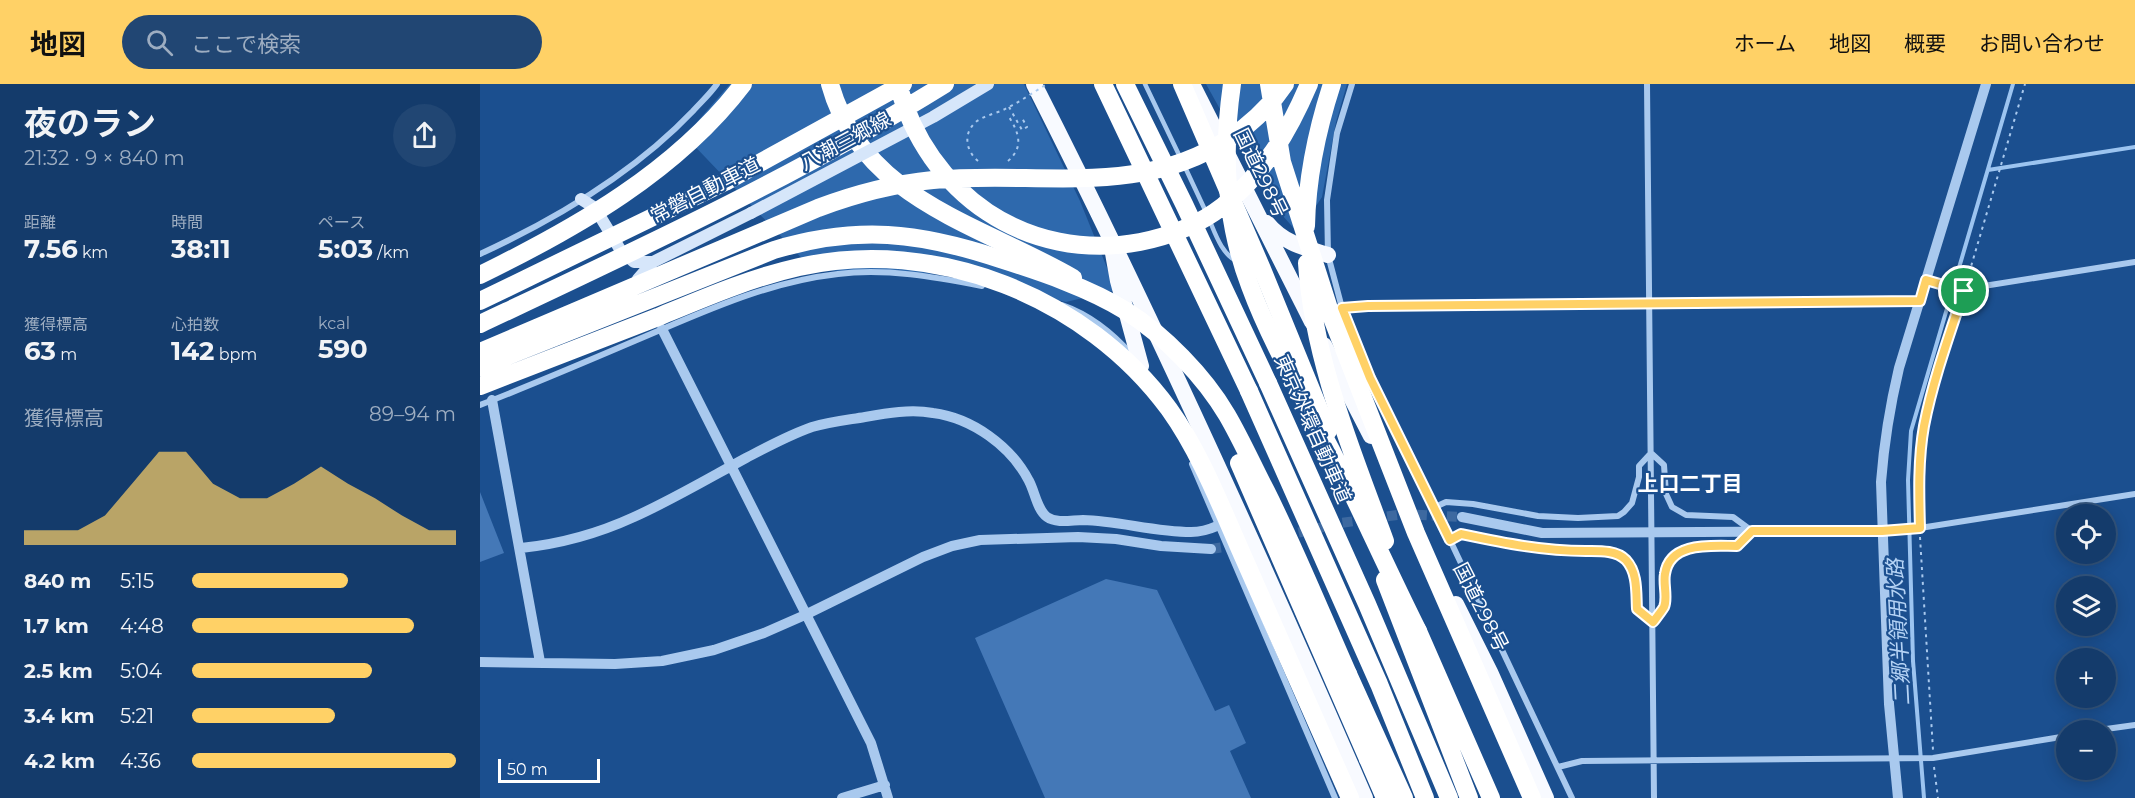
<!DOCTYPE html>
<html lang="ja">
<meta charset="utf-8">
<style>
:root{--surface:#143b6b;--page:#214673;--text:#f1f3f6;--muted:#9dadc1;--line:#33557e;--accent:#ffd166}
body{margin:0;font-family:Montserrat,"Noto Sans JP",sans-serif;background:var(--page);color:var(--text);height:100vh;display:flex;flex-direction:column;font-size:22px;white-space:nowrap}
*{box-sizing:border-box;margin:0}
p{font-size:20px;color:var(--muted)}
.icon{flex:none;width:33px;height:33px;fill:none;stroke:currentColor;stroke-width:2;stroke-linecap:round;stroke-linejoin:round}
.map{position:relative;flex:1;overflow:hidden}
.details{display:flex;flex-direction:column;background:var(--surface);width:480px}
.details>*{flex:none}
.fabs{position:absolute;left:1576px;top:420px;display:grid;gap:12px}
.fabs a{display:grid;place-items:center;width:60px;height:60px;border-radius:50%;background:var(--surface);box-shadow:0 3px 15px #0003,0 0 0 2px var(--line);font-size:30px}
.scale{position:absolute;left:18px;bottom:15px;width:102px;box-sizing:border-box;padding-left:6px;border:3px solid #fff;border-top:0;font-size:16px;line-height:21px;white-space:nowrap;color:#fff;-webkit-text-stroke:4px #1b4f8f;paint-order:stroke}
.pin{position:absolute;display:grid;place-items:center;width:51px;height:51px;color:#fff;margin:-26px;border:3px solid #fff;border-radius:50%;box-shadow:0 2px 6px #0007}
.round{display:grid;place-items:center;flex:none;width:63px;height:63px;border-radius:32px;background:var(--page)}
.headline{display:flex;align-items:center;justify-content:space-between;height:102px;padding:0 24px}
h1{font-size:33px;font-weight:700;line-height:45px}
.stats{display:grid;grid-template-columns:repeat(3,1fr);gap:9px;height:102px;padding:6px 24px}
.stats div{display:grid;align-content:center}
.stats b{font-size:26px;font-weight:700}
.stats small{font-size:16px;font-weight:400}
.stats p{font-size:16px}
.chart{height:168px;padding:12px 24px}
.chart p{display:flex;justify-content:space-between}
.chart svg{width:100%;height:108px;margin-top:6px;fill:var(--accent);opacity:.7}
ul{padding:0 24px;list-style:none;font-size:20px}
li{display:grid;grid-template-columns:96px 72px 1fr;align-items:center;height:45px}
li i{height:15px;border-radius:8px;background:var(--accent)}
header{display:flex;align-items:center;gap:36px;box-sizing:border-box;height:84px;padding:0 30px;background:var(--accent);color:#111}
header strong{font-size:28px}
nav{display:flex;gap:33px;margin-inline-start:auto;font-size:21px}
.search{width:420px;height:54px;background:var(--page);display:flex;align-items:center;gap:15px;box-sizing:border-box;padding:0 21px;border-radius:33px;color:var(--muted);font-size:22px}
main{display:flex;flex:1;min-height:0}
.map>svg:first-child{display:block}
</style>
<header>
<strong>地図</strong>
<div class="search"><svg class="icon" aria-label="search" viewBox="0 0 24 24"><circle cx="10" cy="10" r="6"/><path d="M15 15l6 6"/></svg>ここで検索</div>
<nav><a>ホーム</a><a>地図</a><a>概要</a><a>お問い合わせ</a></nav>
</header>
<main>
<section class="details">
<div class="headline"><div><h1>夜のラン</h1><p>21:32 · 9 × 840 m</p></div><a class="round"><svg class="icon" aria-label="share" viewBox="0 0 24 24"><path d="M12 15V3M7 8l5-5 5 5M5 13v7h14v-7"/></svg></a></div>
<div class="stats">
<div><p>距離</p><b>7.56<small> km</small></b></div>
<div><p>時間</p><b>38:11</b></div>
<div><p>ペース</p><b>5:03<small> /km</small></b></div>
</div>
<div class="stats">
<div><p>獲得標高</p><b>63<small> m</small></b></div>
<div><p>心拍数</p><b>142<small> bpm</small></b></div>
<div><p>kcal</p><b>590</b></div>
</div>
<div class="chart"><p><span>獲得標高</span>89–94 m</p>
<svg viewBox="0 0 160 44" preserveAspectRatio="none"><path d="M0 44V38L10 38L20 38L30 32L40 19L50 6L60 6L70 19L80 25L90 25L100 19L110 12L120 19L130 25L140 32L150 38L160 38V44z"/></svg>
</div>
<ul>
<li><b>840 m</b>5:15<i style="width:59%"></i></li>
<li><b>1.7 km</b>4:48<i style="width:84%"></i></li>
<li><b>2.5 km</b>5:04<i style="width:68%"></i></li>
<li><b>3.4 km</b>5:21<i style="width:54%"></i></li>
<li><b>4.2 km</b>4:36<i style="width:100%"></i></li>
</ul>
</section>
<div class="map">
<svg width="1655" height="714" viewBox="0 0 1655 714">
<rect width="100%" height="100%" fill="#1b4f8f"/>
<path fill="#2e69ad" d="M 250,0 L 544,0 L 600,117 L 636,206 L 586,218 L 462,190 L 333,186 L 205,52 Z
M 726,0 L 867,0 L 856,38 L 842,113 L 818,149 L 794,122 Z"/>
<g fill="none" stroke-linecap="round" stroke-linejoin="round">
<path stroke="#9cc4f0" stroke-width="4" d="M 1508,86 L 1655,63
M 1444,714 L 1433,577 L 1428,396 L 1431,347 L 1533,0"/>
</g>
<path fill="#4478b7" d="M 0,408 L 24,469 L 0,478 Z
M 626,495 L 677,506 L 735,627 L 749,621 L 766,659 L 750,667 L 771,714 L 565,714 L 495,554 Z"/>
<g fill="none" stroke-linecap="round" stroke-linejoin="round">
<path stroke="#3d69a0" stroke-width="10" stroke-dasharray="10 5" stroke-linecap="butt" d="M 804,452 L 861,439 L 924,430 L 982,433
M 731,465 L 757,461"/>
<path stroke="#a9c9ee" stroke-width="2" stroke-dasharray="3 4.5" stroke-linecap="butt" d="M 529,23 L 542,46 L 547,43 L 542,34
M 1487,196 L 1545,0
M 1440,435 C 1439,405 1439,374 1444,344 C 1451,300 1467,257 1481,216
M 1440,453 L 1453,666
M 1454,683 L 1458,714"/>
<path stroke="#a9c9ee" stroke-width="4.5" d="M 665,0 L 700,73
M 704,81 L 726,128
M 729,135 C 735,149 742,171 757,177"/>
<path stroke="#a9c9ee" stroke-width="6" d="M 872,0 L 857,49 L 847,116 L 848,171 L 862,224 L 890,294 L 970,456 L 1092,714
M 1167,0 L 1174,714
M 0,170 C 76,135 155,88 213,27 C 221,18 230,10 237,0
M 1445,196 L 1484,207
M 1485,205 L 1655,178
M 582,221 C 611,231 633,249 653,272
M 862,224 L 888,222 L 1440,217
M 0,321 C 62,297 124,270 185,244 C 241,220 296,197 358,190 C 406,184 455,193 502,202
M 712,380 L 855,714
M 953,424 L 966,418 L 993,420 L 1058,432 L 1098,434 L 1138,432 L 1144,428 L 1152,419 L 1159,393 L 1159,382 L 1171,369 L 1184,381 L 1186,410 L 1192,423 L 1206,431 L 1253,433 L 1272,447 L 1257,462 C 1232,462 1190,457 1185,490 C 1183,500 1188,514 1184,523 C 1181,528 1176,534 1173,538 L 1157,525 C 1156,509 1158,489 1146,476 C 1136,466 1119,467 1106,467 C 1060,467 1026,459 981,450 L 970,456
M 1403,447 L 1440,444 L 1655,410
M 1619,646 L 1655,641
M 1078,683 L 1102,677 L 1453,674 L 1587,652"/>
<path stroke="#a9c9ee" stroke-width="10" d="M 182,245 L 391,659 L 408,714
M 12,316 L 60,578
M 982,433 L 1062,449 L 1402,447
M 41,464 C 80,460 117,450 154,433 C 192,416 229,394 266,374 C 287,363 309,351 332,343 C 349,338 367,336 385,333 C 407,329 431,325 453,329 C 492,334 531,362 549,397 C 555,408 557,426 567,433 C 577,440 592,436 603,436 C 639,437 675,448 711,448 C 721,448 728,446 737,442
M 0,578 L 135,580 L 182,577 L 234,566 L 284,549 L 325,531 L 443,473 L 472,462 L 500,456 L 598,453 L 636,455 L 681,462 L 731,465
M 362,714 L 405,701
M 1418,714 L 1409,620 L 1401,398 C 1404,359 1410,322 1419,284 L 1506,0"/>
<path stroke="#d6e6fa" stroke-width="12" d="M 101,115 L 115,124 L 141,167 L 154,178 L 173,178
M 157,200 L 158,195 L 173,178 L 271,129"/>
<path stroke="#f8faff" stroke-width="16" d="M 554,0 C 673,234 781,473 885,714
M 712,0 L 832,238
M 787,139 C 803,159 825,164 848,171
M 633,169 L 638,197 L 661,282
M 844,261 L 891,352
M 976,520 L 1010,588 L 1066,714"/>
<path stroke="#fff" stroke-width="18" d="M 350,0 C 382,116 502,141 593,194
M 623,0 L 769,307
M 645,0 L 704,120 L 788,299
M 702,0 L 782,185 L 848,347
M 905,496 L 989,714
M 938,547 L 1011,714
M 868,590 L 924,714
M 888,675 L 905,714"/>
<path stroke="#a9c9ee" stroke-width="2" stroke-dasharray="3 4.5" stroke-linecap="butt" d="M 498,77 C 485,66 483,48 497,37 C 506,31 518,29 527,24 C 541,17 554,8 567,0
M 528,77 C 544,63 539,49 529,33"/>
<path stroke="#d6e6fa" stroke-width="12" d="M 271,129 L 453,33 L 508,0"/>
<path stroke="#fff" stroke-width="18" d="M 418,0 C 447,110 547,179 660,158 C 690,152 720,140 743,122 C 784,90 809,47 829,0
M 752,0 C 742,69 745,137 770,202 C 791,259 823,312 851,366 C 881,426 908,487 938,547
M 789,0 L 802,78 L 852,234 L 936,449 L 1052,714
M 826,142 C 827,94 837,46 852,0
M 827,179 C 833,275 872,367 905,457
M 0,191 C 96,144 197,87 263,0
M 0,217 L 245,98 L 423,0
M 0,240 C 157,166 317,92 465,0
M 0,268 L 338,124 C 375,110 413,100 453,96 C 554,86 660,115 750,54 C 771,40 791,21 805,0
M 0,283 L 294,166 C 377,141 439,148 520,175 C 561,188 609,204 646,227 C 684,251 724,292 747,331 C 761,355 773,382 786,407 C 816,467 841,529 868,590
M 788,299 L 887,520 L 969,714
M 0,302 C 60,279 119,256 178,233 C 224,214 270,194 319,183 C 455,152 607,213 689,325 C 722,371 743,428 766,479 C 801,558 836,636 870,714
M 769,307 L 899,600 L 945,714
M 759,379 L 888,675"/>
</g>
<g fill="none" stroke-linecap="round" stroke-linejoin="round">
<defs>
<path id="route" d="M 1446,196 L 1484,207 C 1469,252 1453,296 1444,342 C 1438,375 1439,410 1440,444 L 1402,447 L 1272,447 L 1257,462 C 1232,462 1190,457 1185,490 C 1183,500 1188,514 1184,523 C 1181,528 1176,534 1173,538 L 1157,525 C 1156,509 1158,489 1146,476 C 1136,466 1119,467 1106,467 C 1062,467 1024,459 981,450 L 970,456 L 890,294 L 862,224 L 888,222 L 1440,217 Z"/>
</defs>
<use href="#route" stroke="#fff" stroke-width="12"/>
<use href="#route" stroke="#ffd166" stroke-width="8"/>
</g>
<g text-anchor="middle" stroke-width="4.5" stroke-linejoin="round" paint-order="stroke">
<g font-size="20" fill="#fff" stroke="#1b4f8f">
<text transform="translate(365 57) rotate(-28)" y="7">八潮三郷線</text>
<text transform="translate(781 89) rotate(64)" y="7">国道298号</text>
<text transform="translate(225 106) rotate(-27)" y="7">常磐自動車道</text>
<text transform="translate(833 345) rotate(66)" y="7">東京外環自動車道</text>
<text transform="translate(1001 523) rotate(63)" y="7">国道298号</text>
</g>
<g font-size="21" font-weight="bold" fill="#fff" stroke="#1b4f8f">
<text x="1210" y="407">上口二丁目</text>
</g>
<g font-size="21" font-style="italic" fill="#b5d3f5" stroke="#1b4f8f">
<text transform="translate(1419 548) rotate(-93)" y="7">二郷半領用水路</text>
</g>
</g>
</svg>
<div class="fabs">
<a><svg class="icon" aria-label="locate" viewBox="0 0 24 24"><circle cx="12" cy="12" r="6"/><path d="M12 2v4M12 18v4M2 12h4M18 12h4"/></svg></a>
<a><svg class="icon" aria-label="layers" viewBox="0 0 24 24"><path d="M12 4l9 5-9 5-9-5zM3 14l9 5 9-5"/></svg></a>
<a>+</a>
<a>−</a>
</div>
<div class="scale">50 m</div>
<div class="pin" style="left:1484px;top:207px;background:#1e9e55"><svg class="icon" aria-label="arrive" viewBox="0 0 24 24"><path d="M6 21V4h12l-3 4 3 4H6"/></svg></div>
</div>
</main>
